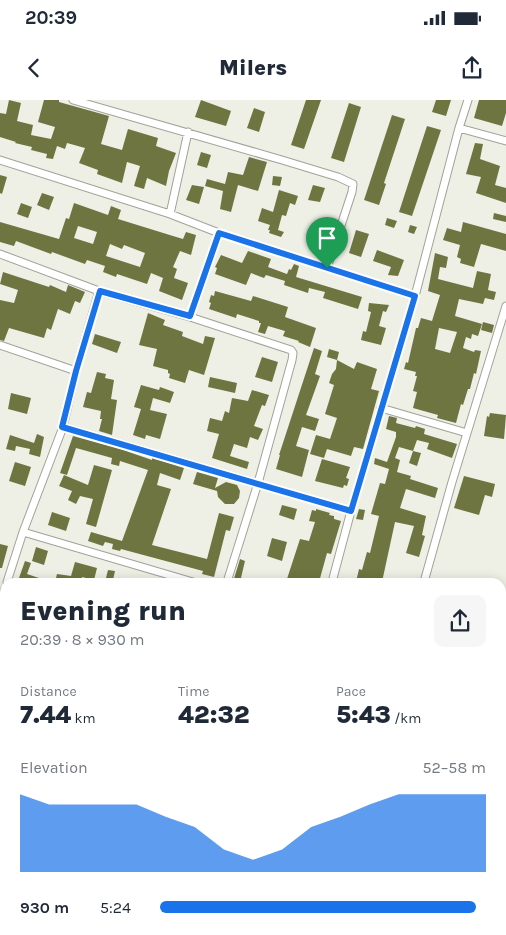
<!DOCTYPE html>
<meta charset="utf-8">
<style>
:root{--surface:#fff;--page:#f6f6f7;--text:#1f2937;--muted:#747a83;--accent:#1a73e8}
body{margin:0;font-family:Karla,sans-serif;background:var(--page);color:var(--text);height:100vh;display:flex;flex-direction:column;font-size:19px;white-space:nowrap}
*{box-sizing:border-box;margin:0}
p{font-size:16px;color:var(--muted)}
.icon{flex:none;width:28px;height:28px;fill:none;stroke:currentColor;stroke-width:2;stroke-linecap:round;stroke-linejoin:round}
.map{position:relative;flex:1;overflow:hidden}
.details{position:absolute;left:0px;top:478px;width:506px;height:358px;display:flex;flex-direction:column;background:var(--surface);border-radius:15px 15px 0 0;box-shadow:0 2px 12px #0003}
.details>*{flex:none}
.pin{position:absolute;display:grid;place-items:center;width:42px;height:42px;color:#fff;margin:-51px -21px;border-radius:50% 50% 50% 0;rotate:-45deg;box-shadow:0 0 5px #0007}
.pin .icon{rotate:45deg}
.round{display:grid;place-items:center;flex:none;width:52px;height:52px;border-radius:10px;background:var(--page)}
.overview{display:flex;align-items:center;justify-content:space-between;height:85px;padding:0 20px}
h1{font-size:28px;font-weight:800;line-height:38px}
.stats{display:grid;grid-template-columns:repeat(3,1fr);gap:8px;height:85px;padding:5px 20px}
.stats div{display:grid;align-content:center}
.stats b{font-size:25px;font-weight:800}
.stats small{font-size:14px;font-weight:400}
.stats p{font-size:14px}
.chart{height:140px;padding:10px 20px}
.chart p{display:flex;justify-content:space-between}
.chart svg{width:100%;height:90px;margin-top:5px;fill:var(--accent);opacity:.7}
ul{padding:0 20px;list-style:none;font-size:16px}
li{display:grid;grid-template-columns:80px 60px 1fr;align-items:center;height:38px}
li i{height:12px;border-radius:6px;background:var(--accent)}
.status{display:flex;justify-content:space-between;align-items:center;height:35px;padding:0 25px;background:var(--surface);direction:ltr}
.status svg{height:14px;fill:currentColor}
header{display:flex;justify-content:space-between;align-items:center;height:65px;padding:0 20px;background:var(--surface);font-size:22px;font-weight:800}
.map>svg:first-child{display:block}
</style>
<div class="status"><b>20:39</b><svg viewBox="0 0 49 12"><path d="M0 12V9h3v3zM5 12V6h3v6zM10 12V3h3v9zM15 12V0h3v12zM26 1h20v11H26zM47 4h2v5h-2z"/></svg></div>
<header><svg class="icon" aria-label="back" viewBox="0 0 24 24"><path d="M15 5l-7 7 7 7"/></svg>Milers<svg class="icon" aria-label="share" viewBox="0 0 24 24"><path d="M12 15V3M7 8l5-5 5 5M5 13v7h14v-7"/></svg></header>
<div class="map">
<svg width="506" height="835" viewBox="0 0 506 835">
<rect width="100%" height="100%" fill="#eef0e6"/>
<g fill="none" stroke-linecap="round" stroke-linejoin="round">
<path stroke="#abc6f6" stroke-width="14" d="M 501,561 L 506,556
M 402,835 L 404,830"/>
</g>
<path fill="#6f7541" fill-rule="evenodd" d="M 9,0 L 21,3 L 17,21 L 33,25 L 31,35 L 51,39 L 55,27 L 38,22 L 44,0 L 59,0 L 59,2 L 109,16 L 101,44 L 122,50 L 128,29 L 158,38 L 156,46 L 176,53 L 169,71 L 166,86 L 147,78 L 144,89 L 134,86 L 140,66 L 127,62 L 122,83 L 97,74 L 98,70 L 79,63 L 85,48 L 67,43 L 65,49 L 57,46 L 53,59 L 46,58 L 47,54 L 31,50 L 32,47 L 15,43 L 16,42 L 0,37 L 0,13 L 6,14 Z
M 201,0 L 231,11 L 226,26 L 195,17 Z
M 306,0 L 321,0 L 304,49 L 291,45 Z
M 436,0 L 451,0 L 446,16 L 432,12 Z
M 479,0 L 506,0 L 506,13 L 502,26 L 474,18 Z
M 349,3 L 361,7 L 344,62 L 331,58 Z
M 254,8 L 265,12 L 259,32 L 247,28 Z
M 392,15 L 405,19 L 384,83 L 386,84 L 379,105 L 364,100 Z
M 427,26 L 441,30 L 412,116 L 399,112 Z
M 475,43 L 483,44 L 480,59 L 500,66 L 495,85 L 506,88 L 506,103 L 476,93 L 481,77 L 466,74 Z
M 201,52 L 211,55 L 207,68 L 197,65 Z
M 249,57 L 267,62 L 258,91 L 238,85 L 231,112 L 220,109 L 223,91 L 205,86 L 207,79 L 225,84 L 228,72 L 243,75 Z
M 0,75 L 7,77 L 2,94 L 0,93 Z
M 273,76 L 282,77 L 280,86 L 272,85 Z
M 192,85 L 204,87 L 199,104 L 186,100 Z
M 313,85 L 325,88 L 320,102 L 308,100 Z
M 279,90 L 298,96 L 295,105 L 290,103 L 286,116 L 282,115 L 278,130 L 284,132 L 281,137 L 269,133 L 270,130 L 268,130 L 270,125 L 258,121 L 262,108 L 273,112 Z
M 42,93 L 54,97 L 49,110 L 37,105 Z
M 21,103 L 32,107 L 28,118 L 17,114 Z
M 74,103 L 108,115 L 111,106 L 121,110 L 118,119 L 173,136 L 183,139 L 186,132 L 196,135 L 191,155 L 180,151 L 173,167 L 177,169 L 174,178 L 188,183 L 182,200 L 159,191 L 163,178 L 151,173 L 147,184 L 117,174 L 116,177 L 103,172 L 105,166 L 87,160 L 85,164 L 52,152 L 51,154 L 16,141 L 14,146 L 0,142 L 0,122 L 59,139 L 66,118 L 69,119 ZM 78,126 L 97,132 L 93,144 L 74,138 ZM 110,144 L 122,149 L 124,145 L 145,153 L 140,167 L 106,156 Z
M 494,113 L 506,116 L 506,122 L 493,119 Z
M 387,118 L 397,121 L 394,128 L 385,125 Z
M 463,122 L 506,134 L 506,151 L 481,144 L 474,167 L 460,163 L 461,159 L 457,157 L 460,145 L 443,140 L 447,128 L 461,132 Z
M 410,125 L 417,127 L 414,134 L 408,132 Z
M 356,130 L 369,134 L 361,157 L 349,153 Z
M 377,150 L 404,160 L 398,176 L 388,175 L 391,167 L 373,161 Z
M 248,151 L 271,159 L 268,167 L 287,174 L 289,169 L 291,170 L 294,164 L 299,166 L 296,177 L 362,197 L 358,209 L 323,198 L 325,192 L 309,188 L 308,193 L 284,185 L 285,181 L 266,175 L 264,178 L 251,173 L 246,185 L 215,174 L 217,168 L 215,167 L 221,155 L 242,163 Z
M 435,153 L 448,157 L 446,168 L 440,167 L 438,179 L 473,188 L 477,171 L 491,174 L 488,190 L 496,192 L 494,200 L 485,198 L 483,204 L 459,199 L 455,216 L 482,224 L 478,236 L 472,234 L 471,239 L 466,237 L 463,248 L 474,252 L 475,250 L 481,251 L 476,274 L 474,273 L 470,289 L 468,289 L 463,305 L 461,304 L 456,323 L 437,318 L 438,315 L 413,308 L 417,292 L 413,291 L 417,276 L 415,276 L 416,272 L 404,269 L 406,262 L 408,263 L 416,228 L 418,228 L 421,218 L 432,221 L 440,195 L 428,191 ZM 439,228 L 457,232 L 450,253 L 435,249 Z
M 3,172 L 49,187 L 50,185 L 66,192 L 68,185 L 85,192 L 80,203 L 75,201 L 70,214 L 58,209 L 51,230 L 47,228 L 44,238 L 9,228 L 4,241 L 0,240 L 0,200 L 14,203 L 18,190 L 0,184 Z
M 215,191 L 251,201 L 253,196 L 288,207 L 285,217 L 316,228 L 310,247 L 298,242 L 299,241 L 283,236 L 285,231 L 268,226 L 265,234 L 258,232 L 261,223 L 259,223 L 259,221 L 237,214 L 236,218 L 209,209 L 211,203 L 209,202 L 211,195 L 214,196 Z
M 369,203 L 389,205 L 386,212 L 383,211 L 379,226 L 386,228 L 381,245 L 361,240 L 363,231 L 366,232 L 371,212 L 368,211 Z
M 148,213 L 165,220 L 163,225 L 183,232 L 182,236 L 203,244 L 205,236 L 215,238 L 204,275 L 189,270 L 185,283 L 169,278 L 170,274 L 168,273 L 168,270 L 153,266 L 157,249 L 139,245 Z
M 483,222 L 494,225 L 492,233 L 481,230 Z
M 95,234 L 121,242 L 117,253 L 92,244 Z
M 314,248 L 322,251 L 315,274 L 320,276 L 306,315 L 319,319 L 315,331 L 302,327 L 296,346 L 309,350 L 302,377 L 276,369 L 280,355 L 279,355 Z
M 329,249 L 339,252 L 337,260 L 327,257 Z
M 262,257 L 278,262 L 272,282 L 255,277 Z
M 337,260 L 354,269 L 357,262 L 377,269 L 371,289 L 379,291 L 363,349 L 354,347 L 351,356 L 327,349 L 324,358 L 310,354 L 316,335 L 330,339 L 337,318 L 325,314 L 334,285 L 329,283 L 332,274 L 336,269 Z
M 97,272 L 106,274 L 105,278 L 114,280 L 111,299 L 117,300 L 112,335 L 99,331 L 102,319 L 100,319 L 101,311 L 83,307 L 87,292 L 91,293 Z
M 210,277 L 237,283 L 235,293 L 208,287 Z
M 141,285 L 159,290 L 160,287 L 174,292 L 170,303 L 153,298 L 150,310 L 167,314 L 160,339 L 146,335 L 145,339 L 133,335 L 141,309 L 134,307 Z
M 252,290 L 269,295 L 265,306 L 262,305 L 254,326 L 263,329 L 258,340 L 250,337 L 247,348 L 234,344 L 230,356 L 249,362 L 247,369 L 212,358 L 219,334 L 207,331 L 210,318 L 222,321 L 225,311 L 229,313 L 232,298 L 248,301 Z
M 11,293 L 31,298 L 27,314 L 8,309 Z
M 490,313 L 506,315 L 504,339 L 484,336 L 487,316 L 489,317 Z
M 389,316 L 397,318 L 396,323 L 415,328 L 416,326 L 425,329 L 424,334 L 457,344 L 452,358 L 427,349 L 429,343 L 417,340 L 413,351 L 421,353 L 417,366 L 409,363 L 413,351 L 399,347 L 395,358 L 400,360 L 397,372 L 411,376 L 410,379 L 438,388 L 435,398 L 406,389 L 400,408 L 426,416 L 422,435 L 425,436 L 419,457 L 406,453 L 414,426 L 395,422 L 382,482 L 356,482 L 359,469 L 362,470 L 367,452 L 370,453 L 379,416 L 371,414 L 380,383 L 385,384 L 389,369 L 374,364 L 375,358 L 387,362 L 396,337 L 396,332 L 386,329 Z
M 37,334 L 44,337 L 40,357 L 29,354 L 30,349 L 16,346 L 15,351 L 6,349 L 10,335 L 34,343 Z
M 73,336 L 123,350 L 152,360 L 152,358 L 184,368 L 180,380 L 160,373 L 157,385 L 171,389 L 152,445 L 207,459 L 219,413 L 234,417 L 230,431 L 226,430 L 214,477 L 202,474 L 203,471 L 121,449 L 120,451 L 112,449 L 113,444 L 105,442 L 103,446 L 88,441 L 91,432 L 122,441 L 148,370 L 120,361 L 119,366 L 111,364 L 112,358 L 76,348 L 67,375 L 60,373 Z
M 322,359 L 350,367 L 346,378 L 349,379 L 347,386 L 344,385 L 343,388 L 315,381 Z
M 15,362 L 31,367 L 25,386 L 9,381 Z
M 94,365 L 112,370 L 96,427 L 86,424 L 93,399 L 80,396 L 76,404 L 68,400 L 72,391 L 59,386 L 64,375 L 88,385 Z
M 197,372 L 218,378 L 215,388 L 226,382 L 237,385 L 240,391 L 239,398 L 234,404 L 225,404 L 218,397 L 217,391 L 193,384 Z
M 464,376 L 495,384 L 492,397 L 485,395 L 479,415 L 454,408 Z
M 282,405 L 297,409 L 294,420 L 279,415 Z
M 316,409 L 330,413 L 329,415 L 334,416 L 334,419 L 341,421 L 331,454 L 327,453 L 319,482 L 286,482 L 300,439 L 309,441 L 315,422 L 309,421 L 312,410 L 316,411 Z
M 359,409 L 365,410 L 363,420 L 356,419 Z
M 52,412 L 70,418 L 66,431 L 48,425 Z
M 272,438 L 287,442 L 282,461 L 267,456 Z
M 0,444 L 8,446 L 2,468 L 0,468 Z
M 36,447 L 48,451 L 44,465 L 32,461 Z
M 240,459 L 245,461 L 240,482 L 233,482 Z
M 25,461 L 31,463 L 27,474 L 48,481 L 48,482 L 25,482 L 25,480 L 19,478 Z
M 75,462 L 97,468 L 94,480 L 82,477 L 81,482 L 55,482 L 57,474 L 71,476 Z
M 108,470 L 115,471 L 113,480 L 106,478 Z"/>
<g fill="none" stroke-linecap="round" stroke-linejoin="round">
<defs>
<path id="street" d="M 73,0 L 282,60 L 338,77 L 353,84 L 352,92 L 327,168
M 459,28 L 506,41
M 0,60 L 170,114 L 219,133 L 415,196
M 170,114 L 188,32
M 0,154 L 99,191 L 190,217 L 291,250 L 293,253 L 292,260 L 258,383 L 227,482
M 190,217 L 219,133
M 0,245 L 76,271
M 381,308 L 467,333
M 63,327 L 351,411
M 23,432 L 193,482
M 7,482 L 23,432 L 63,327 L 76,271 L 99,191
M 332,482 L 351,411 L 415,196 L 459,28 L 468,0
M 424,482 L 452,382 L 506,206
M 0,505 L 5,489
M 0,526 L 5,527
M 0,638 L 5,640
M 2,737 L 5,729
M 115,830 L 116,835
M 205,835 L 206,830"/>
</defs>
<use href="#street" stroke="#a1a299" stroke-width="9"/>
<use href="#street" stroke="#fff" stroke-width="7"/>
</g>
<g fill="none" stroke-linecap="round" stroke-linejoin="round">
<defs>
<path id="route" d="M 219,133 L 415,196 L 351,411 L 62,327 L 76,271 L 100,191 L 190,216 Z"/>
</defs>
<use href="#route" stroke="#fff" stroke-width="10"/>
<use href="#route" stroke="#1a73e8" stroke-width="6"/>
</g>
</svg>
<div class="pin" style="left:327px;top:168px;background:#1e9e55"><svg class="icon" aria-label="arrive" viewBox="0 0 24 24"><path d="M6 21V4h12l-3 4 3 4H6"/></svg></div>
<section class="details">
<div class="overview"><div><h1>Evening run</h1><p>20:39 · 8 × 930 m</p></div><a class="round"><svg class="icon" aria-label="share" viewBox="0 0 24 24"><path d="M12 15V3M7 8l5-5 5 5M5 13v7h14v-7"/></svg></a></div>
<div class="stats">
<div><p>Distance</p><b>7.44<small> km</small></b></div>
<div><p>Time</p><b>42:32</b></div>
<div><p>Pace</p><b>5:43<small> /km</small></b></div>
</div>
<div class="chart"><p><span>Elevation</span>52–58 m</p>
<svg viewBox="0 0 160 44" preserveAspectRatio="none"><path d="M0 44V6L10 11L20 11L30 11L40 11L50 17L60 22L70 33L80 38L90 33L100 22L110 17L120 11L130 6L140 6L150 6L160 6V44z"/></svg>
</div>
<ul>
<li><b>930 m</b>5:24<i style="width:97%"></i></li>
</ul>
</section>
</div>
